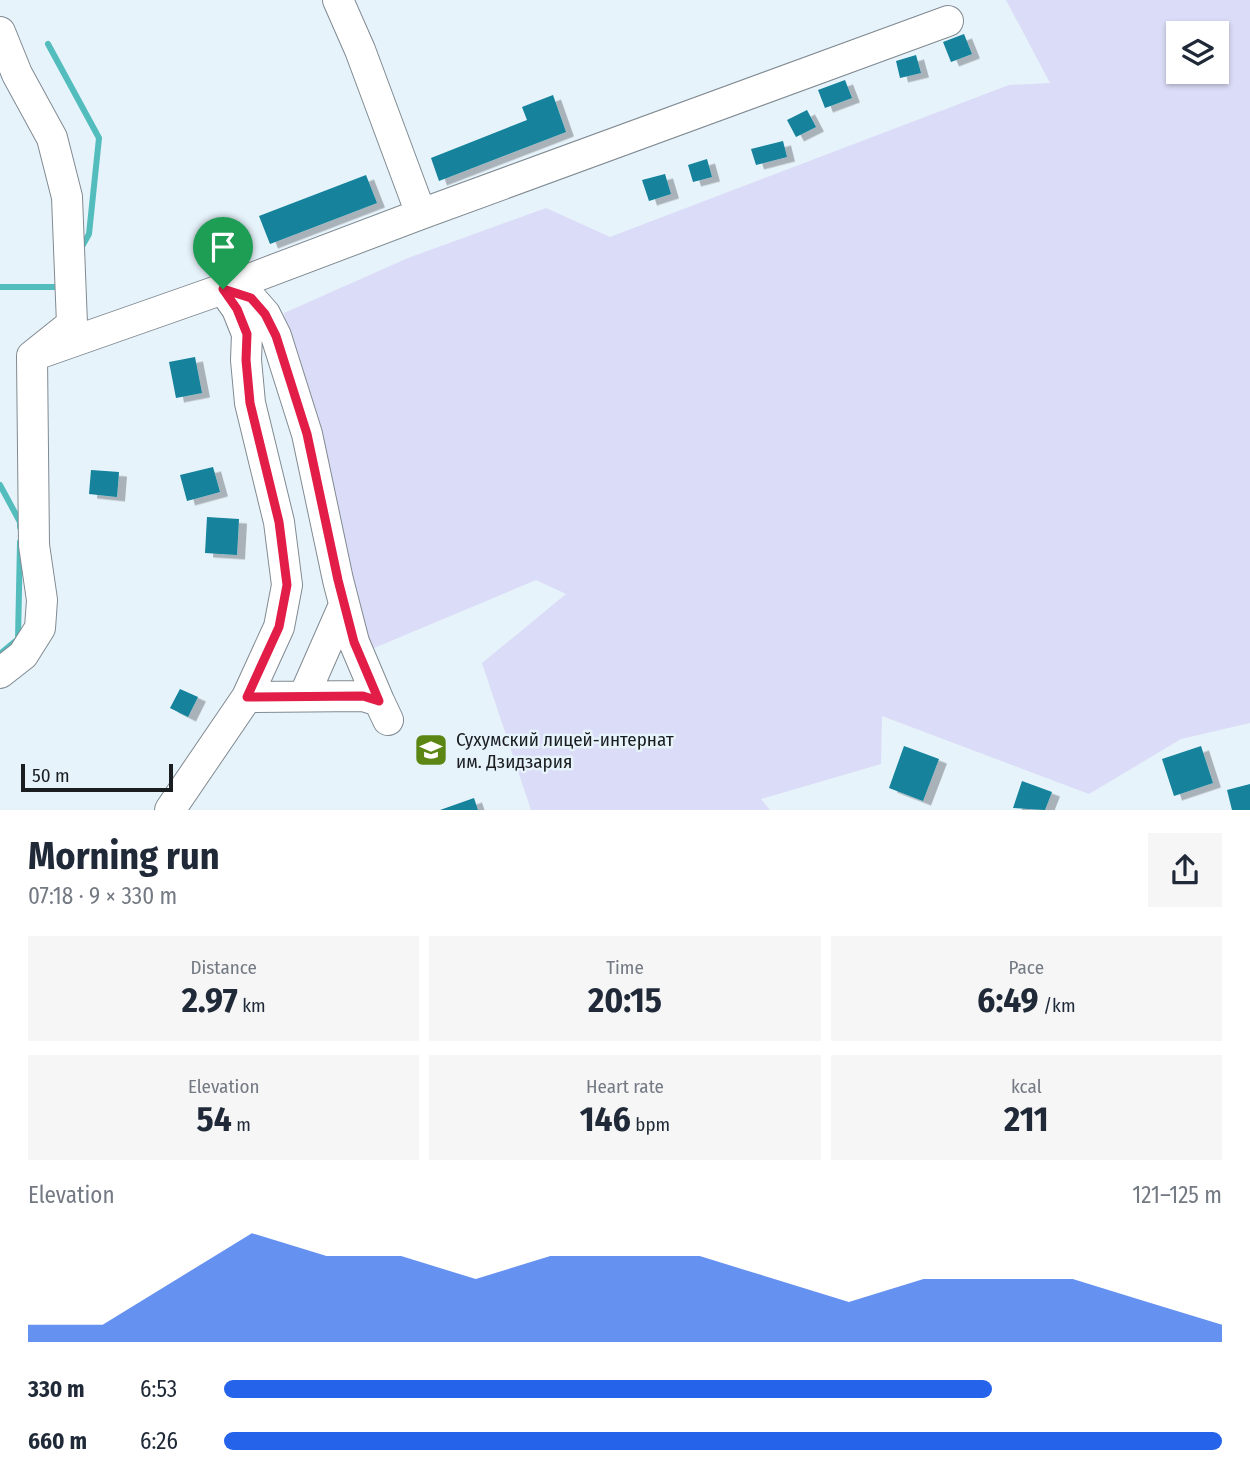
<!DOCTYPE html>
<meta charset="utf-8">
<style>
:root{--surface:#fff;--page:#f6f6f7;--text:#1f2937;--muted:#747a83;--accent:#2563eb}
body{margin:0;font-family:"Fira Sans Condensed",sans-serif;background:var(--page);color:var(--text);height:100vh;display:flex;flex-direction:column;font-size:26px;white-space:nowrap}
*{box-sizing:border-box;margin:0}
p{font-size:23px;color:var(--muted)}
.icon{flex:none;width:38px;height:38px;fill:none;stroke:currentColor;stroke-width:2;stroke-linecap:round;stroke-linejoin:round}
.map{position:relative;height:810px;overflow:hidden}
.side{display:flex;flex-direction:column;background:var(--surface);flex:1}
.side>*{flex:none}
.tools{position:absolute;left:1166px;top:21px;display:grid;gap:14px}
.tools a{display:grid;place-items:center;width:63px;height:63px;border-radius:0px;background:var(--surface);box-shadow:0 2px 5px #0004;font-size:35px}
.scale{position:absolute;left:21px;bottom:18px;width:152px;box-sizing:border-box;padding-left:7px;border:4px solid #1a1e21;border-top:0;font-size:19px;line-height:24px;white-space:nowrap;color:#1a1e21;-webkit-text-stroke:5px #e7f3fb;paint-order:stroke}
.pin{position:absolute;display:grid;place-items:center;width:60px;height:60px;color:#fff;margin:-72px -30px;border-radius:50% 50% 50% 0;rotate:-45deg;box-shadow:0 0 7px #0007}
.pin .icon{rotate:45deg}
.round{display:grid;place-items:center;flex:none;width:74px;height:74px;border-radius:0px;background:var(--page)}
.headline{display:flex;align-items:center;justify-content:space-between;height:119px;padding:0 28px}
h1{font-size:38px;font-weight:700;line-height:52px}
.figures{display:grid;grid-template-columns:repeat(3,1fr);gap:10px;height:119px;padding:7px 28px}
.figures div{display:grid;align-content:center;border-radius:0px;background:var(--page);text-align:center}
.figures b{font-size:35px;font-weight:700}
.figures small{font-size:19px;font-weight:400}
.figures p{font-size:19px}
.chart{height:196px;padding:14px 28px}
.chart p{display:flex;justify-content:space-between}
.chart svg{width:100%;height:126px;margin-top:7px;fill:var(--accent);opacity:.7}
ul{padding:0 28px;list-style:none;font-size:23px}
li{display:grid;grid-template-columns:112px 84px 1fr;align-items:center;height:52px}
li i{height:18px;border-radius:9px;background:var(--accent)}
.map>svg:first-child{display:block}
</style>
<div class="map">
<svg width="1250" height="810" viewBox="0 0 1250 810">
<defs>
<filter id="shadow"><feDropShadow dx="8" dy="4.5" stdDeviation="0" flood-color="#0004"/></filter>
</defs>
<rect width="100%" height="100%" fill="#e7f3fb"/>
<path fill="#dbdcf7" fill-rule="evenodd" d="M 1006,0 L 1250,0 L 1250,723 L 1181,739 L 1089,794 L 882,716 L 881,764 L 761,799 L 770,810 L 531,810 L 482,663 L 566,594 L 536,580 L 355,656 L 325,546 L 284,313 L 408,258 L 546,208 L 610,237 L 1009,85 L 1050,83 ZM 1178,33 L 1216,33 L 1216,72 L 1178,72 Z"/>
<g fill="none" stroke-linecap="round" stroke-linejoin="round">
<path stroke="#53bdbe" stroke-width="6" d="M 48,44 L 99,138 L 89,234 L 80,250
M 0,287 L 59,287 L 61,284
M 0,485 L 20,522 L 20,527
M 0,654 L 18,639 L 20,542"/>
</g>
<path fill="#12829b" filter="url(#shadow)" d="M 964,34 L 972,54 L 951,62 L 943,42 Z
M 916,55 L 921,73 L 900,78 L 896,61 Z
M 845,80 L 852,98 L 825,108 L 818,90 Z
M 553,95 L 566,132 L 439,181 L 431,158 L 527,120 L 522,107 Z
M 807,110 L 816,127 L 796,137 L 787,120 Z
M 783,141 L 787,157 L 756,165 L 751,149 Z
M 707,159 L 712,177 L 693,182 L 688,165 Z
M 665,174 L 671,194 L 649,201 L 642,180 Z
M 366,175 L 377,203 L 270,244 L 259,216 Z
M 195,357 L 202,393 L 176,398 L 169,362 Z
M 213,467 L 220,492 L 187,501 L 180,475 Z
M 91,470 L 119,472 L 117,497 L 89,494 Z
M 207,517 L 239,519 L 237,555 L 205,553 Z
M 180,689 L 198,697 L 188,717 L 170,708 Z
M 904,746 L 939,759 L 923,801 L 889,788 Z
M 1201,746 L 1213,783 L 1174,796 L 1162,759 Z
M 1022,781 L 1052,792 L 1045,810 L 1013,808 Z
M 1250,784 L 1250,810 L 1232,810 L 1227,790 Z
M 474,798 L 478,810 L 440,810 Z"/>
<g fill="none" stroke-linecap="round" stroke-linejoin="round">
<defs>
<path id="minor" d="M 338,0 L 360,50 L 421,214
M 0,32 L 17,74 L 52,138 L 67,197 L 72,324 L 32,356 L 34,545 L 42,600 L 40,628 L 23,655 L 0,673
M 224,289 L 251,298 L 265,314 L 276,336 L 307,434 L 338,580 L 354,642 L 379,701
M 32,356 L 223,289 L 421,214 L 948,21
M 304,696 L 344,605
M 247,697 L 363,696 L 379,701 L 388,720
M 170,810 L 247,697 L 279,627 L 287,585 L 279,522 L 250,403 L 246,360 L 247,334 L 237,309 L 223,289"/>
</defs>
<use href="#minor" stroke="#808a91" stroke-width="32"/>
<use href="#minor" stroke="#fff" stroke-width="30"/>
</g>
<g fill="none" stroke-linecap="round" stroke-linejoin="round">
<defs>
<path id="route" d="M 223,289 L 251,298 L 265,314 L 276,336 L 307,434 L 338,580 L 354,642 L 379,701 L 363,696 L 247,697 L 279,627 L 287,585 L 279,522 L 250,403 L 246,360 L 247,334 L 237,309 Z"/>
</defs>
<use href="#route" stroke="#fff" stroke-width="14"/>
<use href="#route" stroke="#e11d48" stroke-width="9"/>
</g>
<defs>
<symbol id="school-square" viewBox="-11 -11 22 22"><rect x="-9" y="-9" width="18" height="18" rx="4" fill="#5b8613" stroke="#e7f3fb"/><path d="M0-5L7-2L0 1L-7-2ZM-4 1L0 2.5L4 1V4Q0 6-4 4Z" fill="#fff"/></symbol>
</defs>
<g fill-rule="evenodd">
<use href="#school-square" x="412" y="731" width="38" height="38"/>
</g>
<g text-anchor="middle" stroke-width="5" stroke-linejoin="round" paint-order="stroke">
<g font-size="19" fill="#1a1e21" stroke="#e7f3fb" text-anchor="start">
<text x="456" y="746">Сухумский лицей-интернат<tspan x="456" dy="22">им. Дзидзария</tspan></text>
</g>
</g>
</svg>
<div class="tools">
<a><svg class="icon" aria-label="layers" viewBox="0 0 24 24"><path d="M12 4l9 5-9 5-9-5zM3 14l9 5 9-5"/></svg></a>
</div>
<div class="scale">50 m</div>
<div class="pin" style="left:223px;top:289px;background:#1e9e55"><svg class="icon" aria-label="arrive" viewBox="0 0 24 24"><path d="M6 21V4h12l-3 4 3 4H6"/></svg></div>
</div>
<section class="side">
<div class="headline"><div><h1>Morning run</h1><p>07:18 · 9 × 330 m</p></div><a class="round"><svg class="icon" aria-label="share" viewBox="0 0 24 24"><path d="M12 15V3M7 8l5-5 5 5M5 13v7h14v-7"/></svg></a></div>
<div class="figures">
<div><p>Distance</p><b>2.97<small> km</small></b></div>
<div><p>Time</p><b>20:15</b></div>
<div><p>Pace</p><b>6:49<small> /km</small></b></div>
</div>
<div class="figures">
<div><p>Elevation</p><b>54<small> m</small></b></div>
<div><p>Heart rate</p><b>146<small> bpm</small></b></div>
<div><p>kcal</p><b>211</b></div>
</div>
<div class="chart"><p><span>Elevation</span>121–125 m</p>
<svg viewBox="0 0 160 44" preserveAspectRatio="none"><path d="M0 44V38L10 38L20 22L30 6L40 14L50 14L60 22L70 14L80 14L90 14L100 22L110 30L120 22L130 22L140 22L150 30L160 38V44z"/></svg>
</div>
<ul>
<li><b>330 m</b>6:53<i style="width:77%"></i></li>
<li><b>660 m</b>6:26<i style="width:100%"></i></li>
</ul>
</section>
